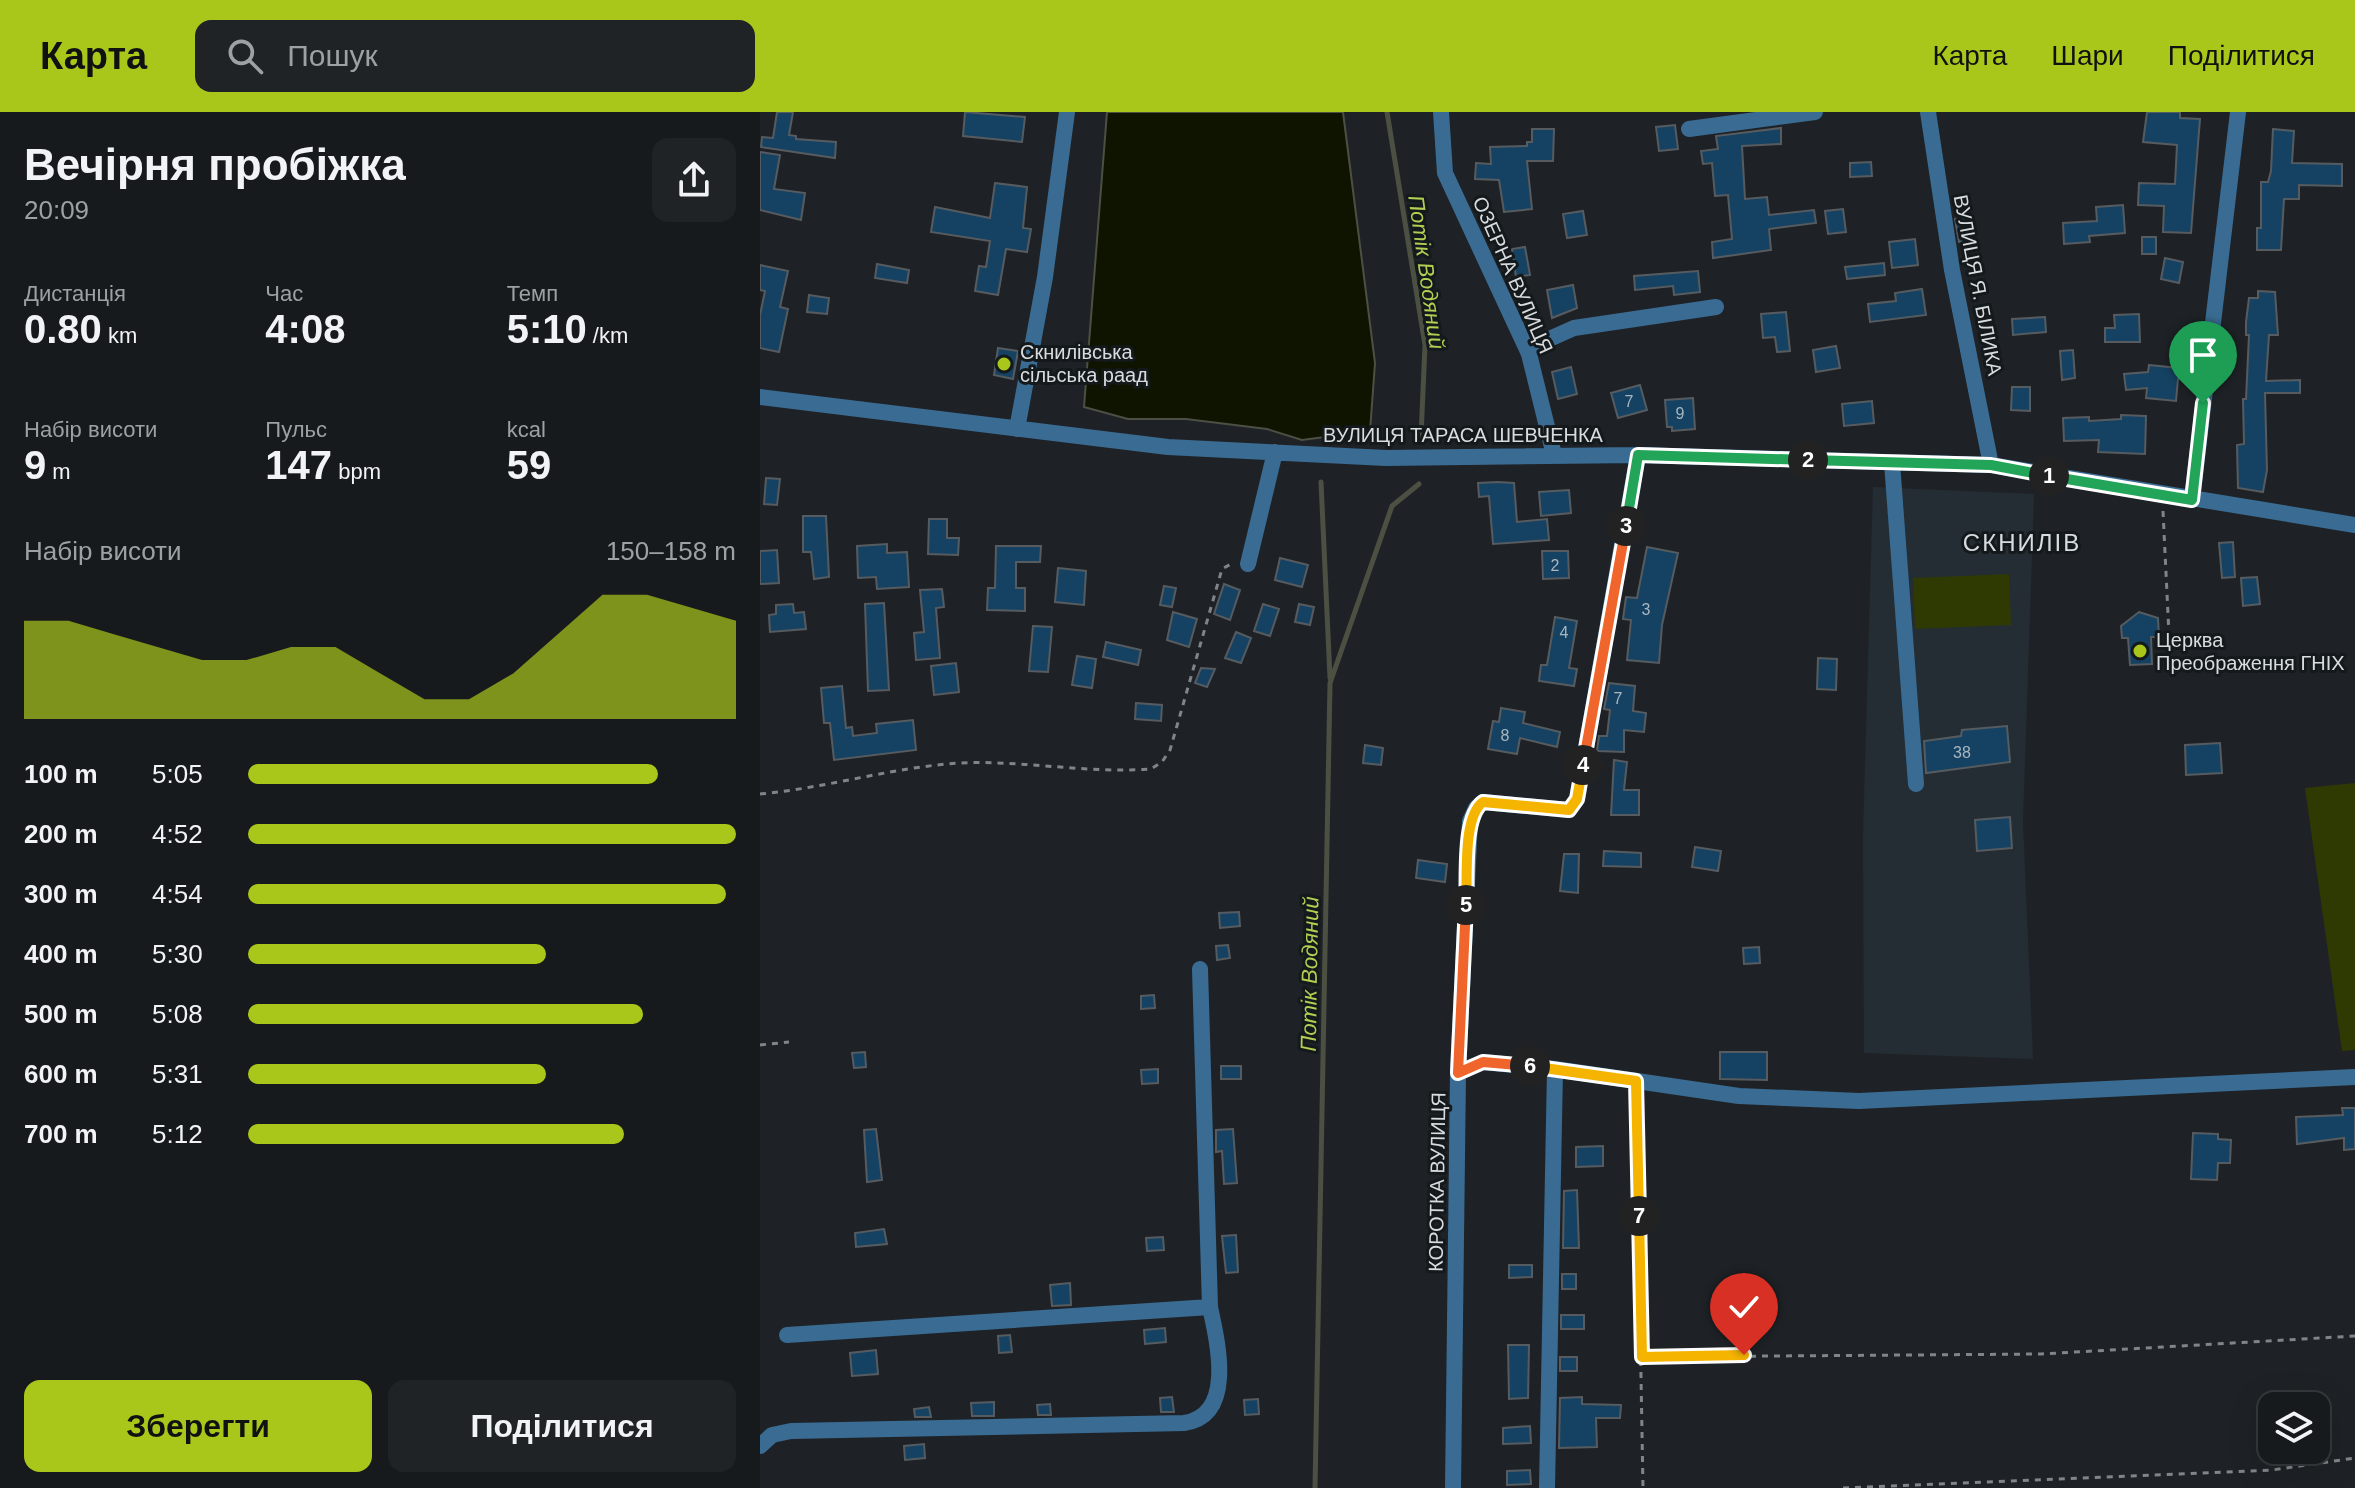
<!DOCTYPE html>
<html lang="uk">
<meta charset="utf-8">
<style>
:root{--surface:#161a1c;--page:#1f2325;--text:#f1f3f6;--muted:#9ea1a3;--line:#35383b;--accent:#a9c71b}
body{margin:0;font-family:Arial,sans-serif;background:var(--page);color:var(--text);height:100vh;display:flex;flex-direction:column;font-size:30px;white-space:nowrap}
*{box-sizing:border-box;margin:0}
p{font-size:26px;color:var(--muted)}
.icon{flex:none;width:44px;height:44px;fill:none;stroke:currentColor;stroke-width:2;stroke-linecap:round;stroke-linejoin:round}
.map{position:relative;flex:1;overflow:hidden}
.details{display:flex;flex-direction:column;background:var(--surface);width:760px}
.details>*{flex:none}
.controls{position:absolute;left:1498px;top:1280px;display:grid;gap:16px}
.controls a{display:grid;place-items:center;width:72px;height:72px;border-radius:16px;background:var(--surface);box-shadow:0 8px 32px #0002,0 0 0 2px var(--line);font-size:40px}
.pin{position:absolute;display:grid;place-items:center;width:68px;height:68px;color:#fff;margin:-82px -34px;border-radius:50% 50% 50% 0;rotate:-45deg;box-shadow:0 0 8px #0007}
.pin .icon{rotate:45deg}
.km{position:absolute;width:40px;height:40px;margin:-20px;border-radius:50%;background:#222;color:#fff;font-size:22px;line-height:40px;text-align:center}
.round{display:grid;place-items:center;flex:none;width:84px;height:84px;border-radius:16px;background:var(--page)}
.summary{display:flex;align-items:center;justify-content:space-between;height:136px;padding:0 24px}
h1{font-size:44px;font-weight:800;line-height:60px}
.stats{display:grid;grid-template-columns:repeat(3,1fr);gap:12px;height:136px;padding:8px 24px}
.stats div{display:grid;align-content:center}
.stats b{font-size:40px;font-weight:800}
.stats small{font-size:22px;font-weight:400}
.stats p{font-size:22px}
.chart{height:224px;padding:16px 24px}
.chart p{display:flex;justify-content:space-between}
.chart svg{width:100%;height:144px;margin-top:8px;fill:var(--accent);opacity:.7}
.cta{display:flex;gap:16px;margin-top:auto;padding:16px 24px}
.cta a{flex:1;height:92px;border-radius:16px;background:var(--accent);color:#111;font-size:32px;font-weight:800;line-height:92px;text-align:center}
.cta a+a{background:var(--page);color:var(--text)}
ul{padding:0 24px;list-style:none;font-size:26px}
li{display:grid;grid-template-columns:128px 96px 1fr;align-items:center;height:60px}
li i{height:20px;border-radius:10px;background:var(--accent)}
header{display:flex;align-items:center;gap:48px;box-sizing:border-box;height:112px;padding:0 40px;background:var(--accent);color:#111}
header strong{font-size:38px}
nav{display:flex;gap:44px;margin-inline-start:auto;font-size:28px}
.search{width:560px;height:72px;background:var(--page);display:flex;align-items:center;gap:20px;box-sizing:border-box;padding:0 28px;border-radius:16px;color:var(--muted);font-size:30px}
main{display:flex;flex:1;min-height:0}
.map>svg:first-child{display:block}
</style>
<header>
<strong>Карта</strong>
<div class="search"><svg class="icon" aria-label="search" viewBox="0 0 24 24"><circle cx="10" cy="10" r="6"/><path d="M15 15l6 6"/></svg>Пошук</div>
<nav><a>Карта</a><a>Шари</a><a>Поділитися</a></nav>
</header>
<main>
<section class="details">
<div class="summary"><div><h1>Вечірня пробіжка</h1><p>20:09</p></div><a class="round"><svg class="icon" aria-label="share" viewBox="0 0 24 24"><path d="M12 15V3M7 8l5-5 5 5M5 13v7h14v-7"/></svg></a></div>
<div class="stats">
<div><p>Дистанція</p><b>0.80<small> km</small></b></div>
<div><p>Час</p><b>4:08</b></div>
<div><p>Темп</p><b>5:10<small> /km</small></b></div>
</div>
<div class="stats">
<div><p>Набір висоти</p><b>9<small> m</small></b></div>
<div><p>Пульс</p><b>147<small> bpm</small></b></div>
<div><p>kcal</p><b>59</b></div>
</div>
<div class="chart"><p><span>Набір висоти</span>150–158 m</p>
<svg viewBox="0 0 160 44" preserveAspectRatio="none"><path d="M0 44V14L10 14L20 18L30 22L40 26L50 26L60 22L70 22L80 30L90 38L100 38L110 30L120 18L130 6L140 6L150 10L160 14V44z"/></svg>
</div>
<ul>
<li><b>100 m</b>5:05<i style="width:84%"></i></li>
<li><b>200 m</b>4:52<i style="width:100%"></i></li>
<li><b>300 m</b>4:54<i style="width:98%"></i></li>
<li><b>400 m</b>5:30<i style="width:61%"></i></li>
<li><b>500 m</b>5:08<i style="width:81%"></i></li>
<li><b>600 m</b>5:31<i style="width:61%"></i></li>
<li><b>700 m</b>5:12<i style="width:77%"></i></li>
</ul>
<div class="cta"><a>Зберегти</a><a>Поділитися</a></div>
</section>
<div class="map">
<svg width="1595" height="1376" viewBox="0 0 1595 1376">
<rect width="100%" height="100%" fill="#1e2226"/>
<path fill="#242d34" d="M 1113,375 L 1274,382 L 1263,710 L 1273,947 L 1104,941 L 1103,724 Z"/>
<path fill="#2f3a03" d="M 1249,462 L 1251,513 L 1155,517 L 1153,466 Z
M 1595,671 L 1595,938 L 1582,939 L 1545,676 Z"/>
<path fill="#0f1400" stroke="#4c5043" stroke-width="2" d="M 347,0 L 583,0 L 615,251 L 610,319 L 542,328 L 507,317 L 426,307 L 368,307 L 324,295 Z"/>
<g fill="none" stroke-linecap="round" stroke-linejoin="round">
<path stroke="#4c5043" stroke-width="5" d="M 627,0 L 665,233 L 661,325
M 561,370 L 570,566
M 555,1376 L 570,571 L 632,394 L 659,372"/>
</g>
<path fill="#154262" stroke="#565b5f" stroke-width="2" d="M 17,0 L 33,0 L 29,23 L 36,24 L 36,27 L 76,30 L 75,46 L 1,35 L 2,25 L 13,26 Z
M 205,0 L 265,5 L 262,30 L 203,24 Z
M 1387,0 L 1420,0 L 1420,6 L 1440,7 L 1431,121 L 1403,120 L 1404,94 L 1378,93 L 1379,71 L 1415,72 L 1417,33 L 1383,30 Z
M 915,13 L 918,37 L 899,39 L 896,15 Z
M 1021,16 L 1021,32 L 982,34 L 985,87 L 1007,85 L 1009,103 L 1054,98 L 1056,111 L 1009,117 L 1011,138 L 953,146 L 952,130 L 972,127 L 968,83 L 955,84 L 952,51 L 943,52 L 941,39 L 958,37 L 956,24 Z
M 772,17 L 794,17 L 793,49 L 767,49 L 772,97 L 744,100 L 739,68 L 715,67 L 716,51 L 731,52 L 730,35 L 767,34 L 767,30 L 772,30 Z
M 1513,17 L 1534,19 L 1532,51 L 1582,52 L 1582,74 L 1539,73 L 1539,87 L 1524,87 L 1521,138 L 1497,138 L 1497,116 L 1501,116 L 1501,70 L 1508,70 L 1511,59 Z
M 0,40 L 20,43 L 14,77 L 45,81 L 41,108 L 0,98 Z
M 1111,50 L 1112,64 L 1090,65 L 1090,51 Z
M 235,71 L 267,75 L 263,116 L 271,117 L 267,140 L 246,137 L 238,183 L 215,179 L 219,154 L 226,155 L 230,129 L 171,120 L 175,95 L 230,106 Z
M 1363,93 L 1365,121 L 1329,124 L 1330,130 L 1304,132 L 1303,111 L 1337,109 L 1336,95 Z
M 1083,97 L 1086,120 L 1068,122 L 1065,99 Z
M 823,99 L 827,123 L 807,126 L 803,102 Z
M 1210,106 L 1211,129 L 1199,130 L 1195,107 Z
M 1382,125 L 1396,125 L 1396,142 L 1382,142 Z
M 1155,127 L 1158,153 L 1132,156 L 1129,130 Z
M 765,135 L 770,163 L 756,165 L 752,137 Z
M 1405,146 L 1423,150 L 1419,171 L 1401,167 Z
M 1124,151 L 1125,163 L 1087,167 L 1085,155 Z
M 117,152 L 149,158 L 147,171 L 115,166 Z
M 0,153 L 28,159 L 20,195 L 28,197 L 19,240 L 0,236 L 0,203 L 5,179 L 0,178 Z
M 938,159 L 940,180 L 914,183 L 913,174 L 875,178 L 874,164 Z
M 813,173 L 817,196 L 792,206 L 787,178 Z
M 1162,177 L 1166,203 L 1110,210 L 1108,192 L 1136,189 L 1135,181 Z
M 1498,179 L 1515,180 L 1518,223 L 1509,223 L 1506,269 L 1540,268 L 1540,281 L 1505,281 L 1507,358 L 1503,380 L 1478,376 L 1477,333 L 1484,332 L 1483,287 L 1486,287 L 1489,223 L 1486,223 L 1486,210 L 1489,186 L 1498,186 Z
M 49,183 L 69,186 L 67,202 L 47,200 Z
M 1026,200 L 1030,239 L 1017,240 L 1015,225 L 1003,226 L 1001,202 Z
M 1379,202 L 1380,230 L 1345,230 L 1345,216 L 1355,216 L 1354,203 Z
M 1285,205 L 1286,220 L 1253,223 L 1252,207 Z
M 1076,234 L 1080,256 L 1056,260 L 1053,238 Z
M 238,236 L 258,239 L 253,267 L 234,263 Z
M 1313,238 L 1315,266 L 1302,268 L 1300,239 Z
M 1389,253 L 1419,256 L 1416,289 L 1386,286 L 1387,276 L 1366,278 L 1364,262 L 1388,260 Z
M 811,255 L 817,282 L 798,287 L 792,260 Z
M 880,273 L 887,298 L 858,306 L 851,281 Z
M 1252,275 L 1270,275 L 1270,299 L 1251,298 Z
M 933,286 L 935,317 L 912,319 L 912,315 L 907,315 L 905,288 Z
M 1112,289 L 1114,311 L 1084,314 L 1082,292 Z
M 1361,303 L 1386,304 L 1385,342 L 1338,340 L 1339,328 L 1304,329 L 1303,306 L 1329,305 L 1329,309 L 1361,307 Z
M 6,366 L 20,367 L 17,393 L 4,392 Z
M 738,370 L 754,371 L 757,410 L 787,407 L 789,428 L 733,432 L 729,384 L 719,385 L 718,371 Z
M 809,378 L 811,401 L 781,404 L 779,380 Z
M 43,404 L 66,404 L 69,465 L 54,467 L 51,440 L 43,440 Z
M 169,407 L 187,407 L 187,426 L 199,426 L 198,443 L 168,442 Z
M 1473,430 L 1475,465 L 1462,466 L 1459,431 Z
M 127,432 L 127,441 L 147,440 L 149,475 L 117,477 L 116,465 L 98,466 L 97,434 Z
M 236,434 L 281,434 L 280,450 L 256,450 L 256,476 L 265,476 L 265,499 L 227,498 L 228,476 L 235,476 Z
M 887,435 L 918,441 L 902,513 L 899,551 L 867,548 L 871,508 L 863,507 L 866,485 L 877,486 Z
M 17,438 L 19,471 L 0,472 L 0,439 Z
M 782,439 L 808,439 L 809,466 L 783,467 Z
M 520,446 L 548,453 L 542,475 L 515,468 Z
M 298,456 L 326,459 L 324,493 L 295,490 Z
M 1497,465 L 1500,492 L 1483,494 L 1481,466 Z
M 464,472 L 480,478 L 470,508 L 454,502 Z
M 404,474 L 416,476 L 412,495 L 400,493 Z
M 182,477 L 184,495 L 176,496 L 180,546 L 156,548 L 154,521 L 164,520 L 160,478 Z
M 124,491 L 129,578 L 108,579 L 105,492 Z
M 33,492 L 34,501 L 44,500 L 46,517 L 10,520 L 9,503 L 16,502 L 16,493 Z
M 503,492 L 519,497 L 510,524 L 494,519 Z
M 539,492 L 554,495 L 550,513 L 535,510 Z
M 413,500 L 437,507 L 429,535 L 407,528 Z
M 1379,500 L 1398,506 L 1399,525 L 1391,525 L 1392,552 L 1370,553 L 1368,526 L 1362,526 L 1361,514 Z
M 795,505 L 817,509 L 809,556 L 817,557 L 814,574 L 779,569 L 781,553 L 787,553 Z
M 273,514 L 292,515 L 288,560 L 269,559 Z
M 476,520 L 491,526 L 481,551 L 465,546 Z
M 346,530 L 381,538 L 378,553 L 343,545 Z
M 317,544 L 336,547 L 332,576 L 312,573 Z
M 1058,546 L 1077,547 L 1076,578 L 1057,577 Z
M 196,551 L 199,580 L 174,583 L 171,554 Z
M 441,556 L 455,557 L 447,575 L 435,571 Z
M 849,571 L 875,574 L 873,599 L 886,601 L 884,620 L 864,618 L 864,640 L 837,639 L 839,624 L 847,624 L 850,598 L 844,597 Z
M 82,574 L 86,616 L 92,615 L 93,624 L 117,621 L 116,612 L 153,608 L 156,638 L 74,648 L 70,611 L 64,611 L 61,576 Z
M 376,591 L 402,593 L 401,609 L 375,607 Z
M 741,596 L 765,600 L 763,611 L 800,620 L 797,635 L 760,626 L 757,642 L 728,637 L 733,609 L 739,610 Z
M 1247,614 L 1250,650 L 1166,661 L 1164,629 L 1201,624 L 1202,618 Z
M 1460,631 L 1462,661 L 1426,663 L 1425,633 Z
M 605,633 L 623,636 L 621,653 L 603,651 Z
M 854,648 L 867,650 L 864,678 L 879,678 L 879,703 L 851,703 Z
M 1250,705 L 1252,736 L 1217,739 L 1215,708 Z
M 935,735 L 961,739 L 958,759 L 932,755 Z
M 844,739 L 881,741 L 881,755 L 843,754 Z
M 804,742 L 819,742 L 818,781 L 800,779 Z
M 658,748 L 687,752 L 685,770 L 656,766 Z
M 479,800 L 480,814 L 460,816 L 459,801 Z
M 468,833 L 470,846 L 457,848 L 456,834 Z
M 999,835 L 1000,851 L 984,852 L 983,836 Z
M 394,883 L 395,896 L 381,897 L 381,884 Z
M 105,940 L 106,955 L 94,956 L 92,941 Z
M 960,940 L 1007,940 L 1007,968 L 960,967 Z
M 461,954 L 481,954 L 481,967 L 461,967 Z
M 398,957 L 398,971 L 382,972 L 381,958 Z
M 1582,996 L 1595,996 L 1595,1037 L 1584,1038 L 1584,1026 L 1537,1032 L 1536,1005 L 1583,1003 Z
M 116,1017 L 122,1068 L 107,1070 L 104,1018 Z
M 473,1017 L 477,1071 L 464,1072 L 462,1039 L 456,1040 L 456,1018 Z
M 1433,1021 L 1458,1022 L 1458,1027 L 1471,1028 L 1470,1051 L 1458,1051 L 1457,1068 L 1431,1067 Z
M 843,1034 L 843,1054 L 816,1055 L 816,1035 Z
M 817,1078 L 819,1136 L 803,1136 L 804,1079 Z
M 124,1117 L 127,1132 L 96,1135 L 95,1121 Z
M 476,1123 L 478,1160 L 466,1161 L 462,1124 Z
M 403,1125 L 404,1138 L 387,1139 L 386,1126 Z
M 749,1153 L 772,1153 L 772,1165 L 749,1166 Z
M 802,1162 L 816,1162 L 816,1177 L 802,1177 Z
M 310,1171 L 311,1193 L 292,1194 L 290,1173 Z
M 801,1203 L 824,1203 L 824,1217 L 801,1217 Z
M 405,1216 L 406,1230 L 385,1232 L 384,1218 Z
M 250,1223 L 252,1240 L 239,1241 L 238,1224 Z
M 748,1233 L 769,1233 L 768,1286 L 749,1287 Z
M 116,1238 L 118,1262 L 92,1264 L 90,1241 Z
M 800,1245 L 817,1245 L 817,1259 L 800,1259 Z
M 412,1285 L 414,1300 L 401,1300 L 400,1286 Z
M 822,1285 L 822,1292 L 861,1293 L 860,1306 L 836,1306 L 837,1335 L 799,1336 L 800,1286 Z
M 498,1287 L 499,1302 L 485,1303 L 484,1288 Z
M 234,1290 L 234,1304 L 212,1304 L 211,1291 Z
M 290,1292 L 291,1303 L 278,1303 L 277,1293 Z
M 169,1295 L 171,1305 L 155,1305 L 154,1297 Z
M 770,1314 L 771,1331 L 743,1332 L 743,1316 Z
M 164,1332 L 165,1346 L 145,1348 L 144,1334 Z
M 770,1358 L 771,1372 L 747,1373 L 747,1359 Z"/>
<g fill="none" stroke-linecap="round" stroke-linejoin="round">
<path stroke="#818488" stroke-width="3" stroke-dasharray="6 6" stroke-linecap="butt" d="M 1403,399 L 1411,564
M 0,682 C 67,676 133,655 200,651 C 264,648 328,662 391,657 L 402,650 L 410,638 L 462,457 L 471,452
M 0,933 L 29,930
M 876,984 L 883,1376
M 882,1245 L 1281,1242 L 1595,1224
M 1083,1376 L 1512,1358 L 1595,1346"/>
<path stroke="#3a6c93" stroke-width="16" d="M 681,0 L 685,61 L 769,242 L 794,343
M 1168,0 L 1192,158 L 1231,353
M 929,17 L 1055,0
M 767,237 L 814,216 L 956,195
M 0,285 L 408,335 L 626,346 L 878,343 L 1231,353 L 1595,413
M 257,317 L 285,165 L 307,0
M 1132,351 L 1156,672
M 1432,388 L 1478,0
M 488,452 L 515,340
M 698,961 L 723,950 L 795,957 L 979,984 L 1099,989 L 1595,965
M 27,1223 L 450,1195
M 0,1334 L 12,1323 L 31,1319 L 424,1311 C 475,1304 458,1232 450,1195 L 440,857
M 693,1376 L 698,961 L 710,709 L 716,696 L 723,690 L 809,698 L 817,687 L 878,343
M 787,1376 L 795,957"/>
</g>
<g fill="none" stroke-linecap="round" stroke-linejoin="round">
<defs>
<path id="split-1" d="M 1289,364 L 1432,388 L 1443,291"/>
<path id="split-2" d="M 1048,348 L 1231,353 L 1289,364"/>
<path id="split-3" d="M 866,414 L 878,343 L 1048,348"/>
<path id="split-4" d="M 823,653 L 866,414"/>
<path id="split-5" d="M 706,793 C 708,767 702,705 723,690 L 809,698 L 817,687 L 823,653"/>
<path id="split-6" d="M 706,793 L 698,961 L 723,950 L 770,954"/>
<path id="split-7" d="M 770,954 L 876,969 L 879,1104"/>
<path id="split-8" d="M 879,1104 L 882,1245 L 984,1243"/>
</defs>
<use href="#split-1" stroke="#fff" stroke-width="16"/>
<use href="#split-2" stroke="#fff" stroke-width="16"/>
<use href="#split-3" stroke="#fff" stroke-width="16"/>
<use href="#split-4" stroke="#fff" stroke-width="16"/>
<use href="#split-5" stroke="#fff" stroke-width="16"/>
<use href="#split-6" stroke="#fff" stroke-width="16"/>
<use href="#split-7" stroke="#fff" stroke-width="16"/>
<use href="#split-8" stroke="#fff" stroke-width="16"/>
<use href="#split-1" stroke="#22a559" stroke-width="10"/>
<use href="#split-2" stroke="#22a559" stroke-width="10"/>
<use href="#split-3" stroke="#22a559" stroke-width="10"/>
<use href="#split-4" stroke="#f0652b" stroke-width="10"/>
<use href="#split-5" stroke="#f5b400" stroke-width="10"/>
<use href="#split-6" stroke="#f0652b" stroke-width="10"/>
<use href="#split-7" stroke="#f5b400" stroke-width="10"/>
<use href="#split-8" stroke="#f5b400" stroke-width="10"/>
</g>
<g fill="#a9c71b" stroke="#14191c" stroke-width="3">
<circle cx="244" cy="252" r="8"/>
<circle cx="1380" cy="539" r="8"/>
</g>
<g text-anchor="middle" stroke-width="6" stroke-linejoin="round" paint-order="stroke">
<g font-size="16" fill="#a8b6c0">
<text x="869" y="295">7</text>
<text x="920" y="307">9</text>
<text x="795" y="459">2</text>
<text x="886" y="503">3</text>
<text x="804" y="526">4</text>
<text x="858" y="592">7</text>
<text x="745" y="629">8</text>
<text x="1202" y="646">38</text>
</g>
<g font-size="20" fill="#d9dcdf" stroke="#14191c">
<text transform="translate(753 163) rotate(66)" y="7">ОЗЕРНА ВУЛИЦЯ</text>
<text transform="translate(1218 173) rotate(79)" y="7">ВУЛИЦЯ Я. БІЛИКА</text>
<text x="703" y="330">ВУЛИЦЯ ТАРАСА ШЕВЧЕНКА</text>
<text transform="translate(677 1070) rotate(-89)" y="7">КОРОТКА ВУЛИЦЯ</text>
</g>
<g font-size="20" fill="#d9dcdf" stroke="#14191c" text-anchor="start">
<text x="260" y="247">Скнилівська<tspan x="260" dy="23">сільська раад</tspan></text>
<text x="1396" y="535">Церква<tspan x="1396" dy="23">Преображення ГНІХ</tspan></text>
</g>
<g font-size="22" font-style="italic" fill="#b3cf53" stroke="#14191c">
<text transform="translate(667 160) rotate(82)" y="8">Потік Водяний</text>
<text transform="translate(549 862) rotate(-89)" y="8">Потік Водяний</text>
</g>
<g font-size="24" letter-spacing="2" fill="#d6dce1" stroke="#14191c">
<text x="1262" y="439">СКНИЛІВ</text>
</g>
</g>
</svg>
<div class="controls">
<a><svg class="icon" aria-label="layers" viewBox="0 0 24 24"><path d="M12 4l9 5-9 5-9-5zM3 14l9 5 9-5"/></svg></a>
</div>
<div class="pin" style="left:1443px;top:291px;background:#1e9e55"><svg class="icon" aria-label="arrive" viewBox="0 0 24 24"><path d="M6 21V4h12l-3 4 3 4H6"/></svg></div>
<div class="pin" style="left:984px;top:1243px;background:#d93025"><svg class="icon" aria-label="check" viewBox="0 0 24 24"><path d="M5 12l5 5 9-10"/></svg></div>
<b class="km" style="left:1289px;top:364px">1</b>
<b class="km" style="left:1048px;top:348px">2</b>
<b class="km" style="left:866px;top:414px">3</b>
<b class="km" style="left:823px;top:653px">4</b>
<b class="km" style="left:706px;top:793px">5</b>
<b class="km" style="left:770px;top:954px">6</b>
<b class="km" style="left:879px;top:1104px">7</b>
</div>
</main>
